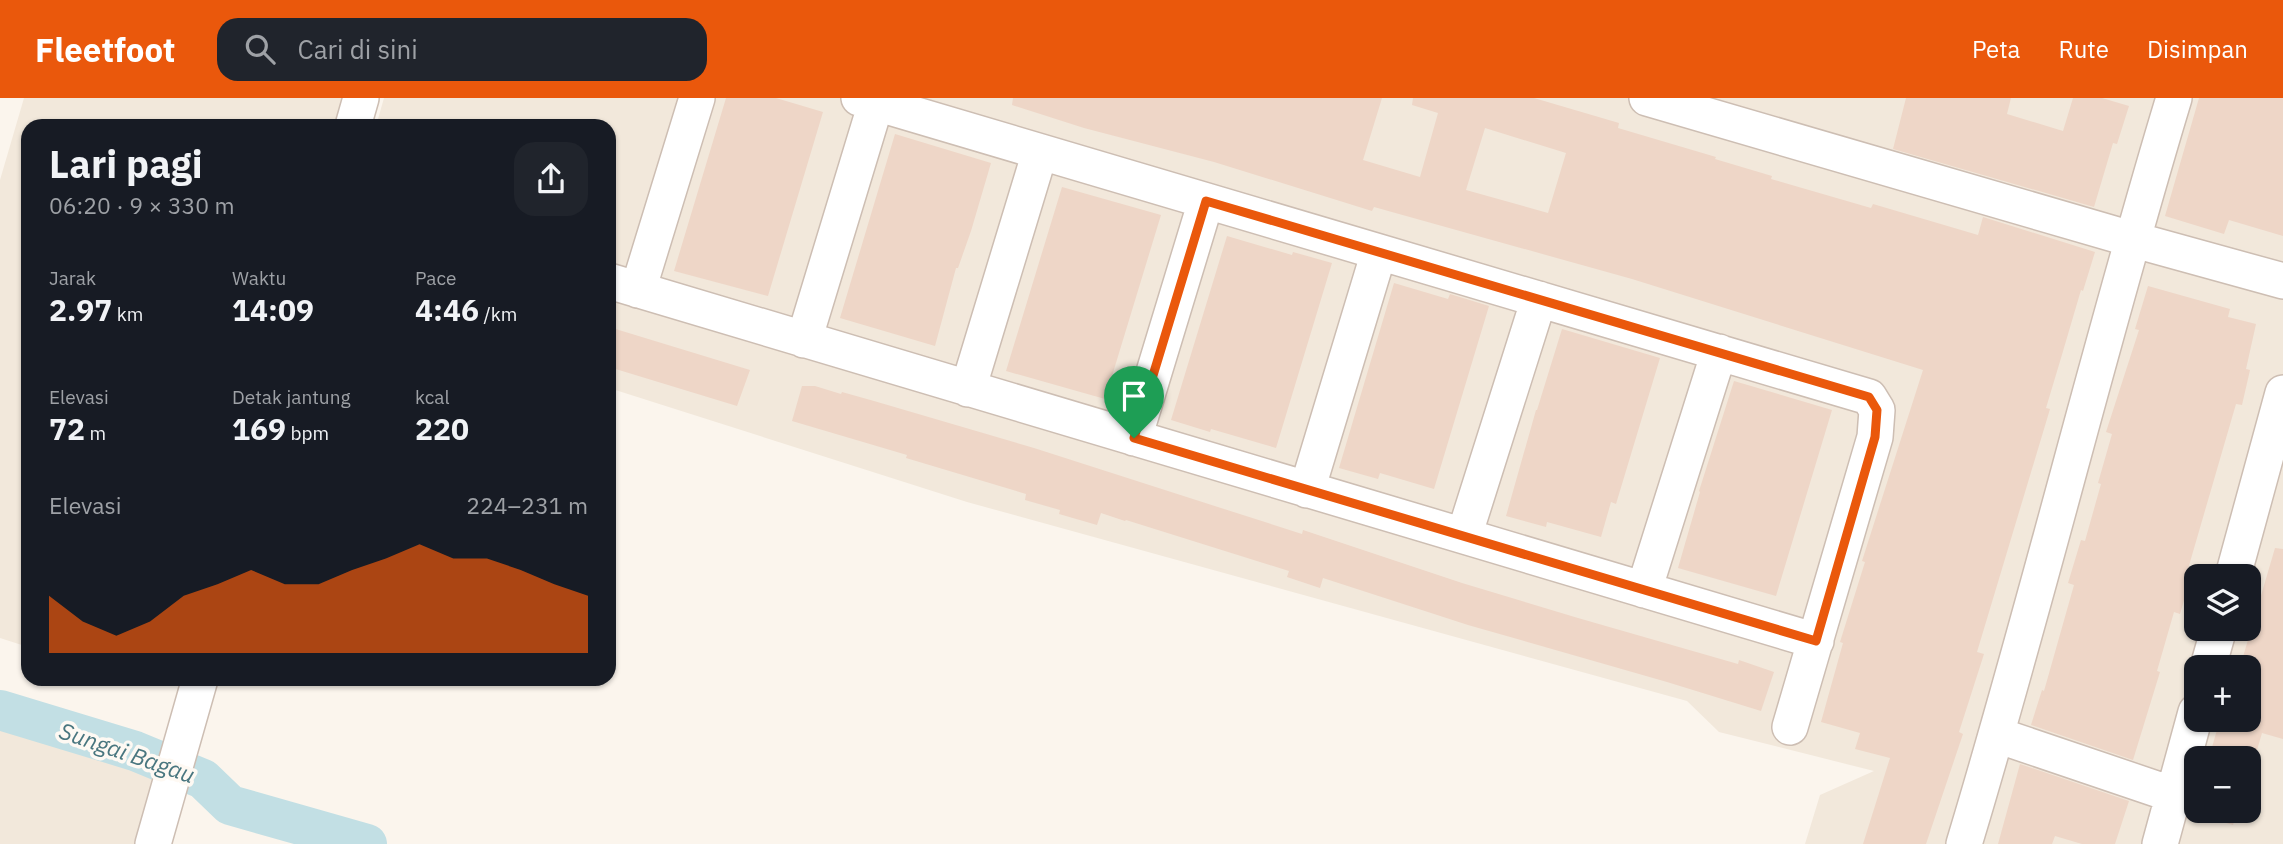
<!DOCTYPE html>
<html lang="id">
<meta charset="utf-8">
<style>
:root{--surface:#171b24;--page:#20242c;--text:#f1f3f6;--muted:#9ea1a6;--accent:#ea580c}
body{margin:0;font-family:"IBM Plex Sans",sans-serif;background:var(--page);color:var(--text);height:100vh;display:flex;flex-direction:column;font-size:26px;white-space:nowrap}
*{box-sizing:border-box;margin:0}
p{font-size:23px;color:var(--muted)}
.icon{flex:none;width:38px;height:38px;fill:none;stroke:currentColor;stroke-width:2;stroke-linecap:round;stroke-linejoin:round}
.map{position:relative;flex:1;overflow:hidden}
.drawer{position:absolute;left:21px;top:21px;width:595px;height:567px;display:flex;flex-direction:column;background:var(--surface);border-radius:21px;box-shadow:0 2px 5px #0004}
.drawer>*{flex:none}
.tools{position:absolute;left:2184px;top:466px;display:grid;gap:14px}
.tools a{display:grid;place-items:center;width:77px;height:77px;border-radius:14px;background:var(--surface);box-shadow:0 2px 5px #0004;font-size:35px}
.pin{position:absolute;display:grid;place-items:center;width:60px;height:60px;color:#fff;margin:-72px -30px;border-radius:50% 50% 50% 0;rotate:-45deg;box-shadow:0 0 7px #0007}
.pin .icon{rotate:45deg}
.round{display:grid;place-items:center;flex:none;width:74px;height:74px;border-radius:21px;background:var(--page)}
.overview{display:flex;align-items:center;justify-content:space-between;height:119px;padding:0 28px}
h1{font-size:38px;font-weight:700;line-height:52px}
.stats{display:grid;grid-template-columns:repeat(3,1fr);gap:10px;height:119px;padding:7px 28px}
.stats div{display:grid;align-content:center}
.stats b{font-size:30px;font-weight:700}
.stats small{font-size:19px;font-weight:400}
.stats p{font-size:19px}
.chart{height:196px;padding:14px 28px}
.chart p{display:flex;justify-content:space-between}
.chart svg{width:100%;height:126px;margin-top:7px;fill:var(--accent);opacity:.7}
header{display:flex;align-items:center;gap:42px;box-sizing:border-box;height:98px;padding:0 35px;background:var(--accent);color:#fff}
header strong{font-size:33px}
nav{display:flex;gap:38px;margin-inline-start:auto;font-size:24px}
.search{width:490px;height:63px;background:var(--page);display:flex;align-items:center;gap:18px;box-sizing:border-box;padding:0 24px;border-radius:21px;color:var(--muted);font-size:26px}
.map>svg:first-child{display:block}
</style>
<header>
<strong>Fleetfoot</strong>
<div class="search"><svg class="icon" aria-label="search" viewBox="0 0 24 24"><circle cx="10" cy="10" r="6"/><path d="M15 15l6 6"/></svg>Cari di sini</div>
<nav><a>Peta</a><a>Rute</a><a>Disimpan</a></nav>
</header>
<div class="map">
<svg width="2283" height="746" viewBox="0 0 2283 746">
<rect width="100%" height="100%" fill="#fbf5ed"/>
<path fill="#f2e8db" fill-rule="evenodd" d="M 24,0 L 352,0 L 344,28 L 28,28 L 28,549 L 0,540 L 0,82 Z
M 384,0 L 2283,0 L 2283,746 L 1805,746 L 1820,697 L 1874,673 L 1719,634 L 1687,603 L 967,404 L 609,290 L 609,28 L 376,28 ZM 2196,478 L 2249,478 L 2249,530 L 2196,530 ZM 2196,569 L 2249,569 L 2249,621 L 2196,621 ZM 2196,660 L 2249,660 L 2249,712 L 2196,712 Z
M 0,620 L 165,671 L 142,746 L 0,746 Z"/>
<g fill="none" stroke-linecap="round" stroke-linejoin="round">
<path stroke="#c2dfe4" stroke-width="40" d="M 0,612 L 135,653 L 203,681 L 230,707 L 367,746"/>
</g>
<path fill="#eed6c7" fill-rule="evenodd" d="M 726,0 L 776,0 L 823,14 L 768,198 L 674,173 Z
M 1013,0 L 1382,0 L 1363,62 L 1420,79 L 1438,15 L 1412,7 L 1413,0 L 1534,0 L 1619,25 L 1618,30 L 1716,59 L 1715,61 L 1772,78 L 1771,81 L 1871,110 L 1873,106 L 1978,137 L 1983,119 L 2095,154 L 2083,193 L 2081,192 L 2061,260 L 2046,310 L 2050,311 L 1977,554 L 1984,556 L 1959,634 L 1963,636 L 1926,746 L 1863,746 L 1890,660 L 1855,651 L 1860,635 L 1821,624 L 1843,545 L 1840,544 L 1865,464 L 1862,463 L 1923,272 L 1632,181 L 1374,109 L 1372,113 L 1214,64 L 1084,30 L 1012,7 ZM 1485,30 L 1566,55 L 1548,115 L 1466,92 Z
M 1906,0 L 2011,0 L 2007,16 L 2063,33 L 2073,0 L 2102,0 L 2129,8 L 2117,46 L 2113,45 L 2094,109 L 1893,51 Z
M 2199,0 L 2283,0 L 2283,138 L 2229,122 L 2224,136 L 2165,118 Z
M 895,36 L 991,65 L 971,133 L 958,170 L 956,170 L 935,248 L 840,220 Z
M 1062,89 L 1161,117 L 1105,301 L 1006,273 Z
M 1227,138 L 1292,157 L 1293,154 L 1332,165 L 1276,350 L 1211,331 L 1210,334 L 1171,322 Z
M 1394,185 L 1448,201 L 1450,196 L 1489,208 L 1434,391 L 1380,375 L 1378,381 L 1339,370 Z
M 2148,188 L 2230,211 L 2228,219 L 2256,226 L 2246,271 L 2250,272 L 2242,307 L 2236,306 L 2188,471 L 2193,472 L 2180,516 L 2174,514 L 2157,573 L 2160,574 L 2133,662 L 2031,627 L 2042,592 L 2044,593 L 2074,487 L 2068,485 L 2081,442 L 2085,443 L 2101,386 L 2098,385 L 2112,336 L 2106,334 L 2139,232 L 2135,231 Z
M 609,229 L 750,272 L 737,308 L 609,269 Z
M 1562,231 L 1660,260 L 1616,406 L 1611,404 L 1601,439 L 1547,424 L 1546,429 L 1506,418 L 1536,312 L 1537,312 Z
M 1734,283 L 1832,312 L 1776,498 L 1678,470 L 1700,394 L 1699,393 Z
M 802,288 L 815,288 L 841,296 L 842,294 L 874,303 L 1034,350 L 1302,436 L 1303,432 L 1462,485 L 1578,520 L 1738,566 L 1739,562 L 1774,574 L 1761,613 L 1667,584 L 1468,527 L 1323,480 L 1320,490 L 1287,479 L 1289,473 L 1126,422 L 1125,423 L 1101,415 L 1097,427 L 1059,416 L 1060,412 L 1025,402 L 1026,396 L 906,360 L 907,357 L 792,323 Z
M 2275,450 L 2283,451 L 2283,641 L 2262,635 L 2250,676 L 2249,660 L 2209,660 L 2220,621 L 2249,621 L 2249,569 L 2240,569 Z
M 2020,666 L 2129,703 L 2115,746 L 2082,746 L 2055,738 L 2052,746 L 1998,746 Z
M 2196,703 L 2196,712 L 2238,712 L 2233,727 L 2193,715 Z"/>
<g fill="none" stroke-linecap="round" stroke-linejoin="round">
<defs>
<path id="minor" d="M 859,0 L 1869,299 L 1877,312 L 1875,339 L 1790,629
M 1647,0 L 2131,141 L 2283,183
M 353,28 L 361,0
M 609,183 L 1816,543
M 638,192 L 697,0
M 804,242 L 876,5
M 968,291 L 1040,54
M 1134,340 L 1206,103
M 1307,392 L 1379,154
M 1464,438 L 1539,201
M 2233,478 L 2283,295
M 1644,492 L 1719,254
M 2208,569 L 2219,530
M 1997,637 L 2174,697
M 153,746 L 200,581
M 1964,746 C 2039,499 2099,247 2174,0
M 2160,746 L 2196,614"/>
</defs>
<use href="#minor" stroke="#cdbeb3" stroke-width="38"/>
<use href="#minor" stroke="#fff" stroke-width="35"/>
</g>
<g fill="none" stroke-linecap="round" stroke-linejoin="round">
<defs>
<path id="route" d="M 1206,103 L 1869,299 L 1877,312 L 1875,339 L 1816,543 L 1134,340 Z"/>
</defs>
<use href="#route" stroke="#fff" stroke-width="14"/>
<use href="#route" stroke="#ea580c" stroke-width="9"/>
</g>
<g text-anchor="middle" stroke-width="7" stroke-linejoin="round" paint-order="stroke">
<g font-size="23" font-style="italic" fill="#49767f" stroke="#fef9f3">
<text transform="translate(127 655) rotate(19)" y="8">Sungai Bagau</text>
</g>
</g>
</svg>
<div class="tools">
<a><svg class="icon" aria-label="layers" viewBox="0 0 24 24"><path d="M12 4l9 5-9 5-9-5zM3 14l9 5 9-5"/></svg></a>
<a>+</a>
<a>−</a>
</div>
<div class="pin" style="left:1134px;top:340px;background:#1e9e55"><svg class="icon" aria-label="arrive" viewBox="0 0 24 24"><path d="M6 21V4h12l-3 4 3 4H6"/></svg></div>
<section class="drawer">
<div class="overview"><div><h1>Lari pagi</h1><p>06:20 · 9 × 330 m</p></div><a class="round"><svg class="icon" aria-label="share" viewBox="0 0 24 24"><path d="M12 15V3M7 8l5-5 5 5M5 13v7h14v-7"/></svg></a></div>
<div class="stats">
<div><p>Jarak</p><b>2.97<small> km</small></b></div>
<div><p>Waktu</p><b>14:09</b></div>
<div><p>Pace</p><b>4:46<small> /km</small></b></div>
</div>
<div class="stats">
<div><p>Elevasi</p><b>72<small> m</small></b></div>
<div><p>Detak jantung</p><b>169<small> bpm</small></b></div>
<div><p>kcal</p><b>220</b></div>
</div>
<div class="chart"><p><span>Elevasi</span>224–231 m</p>
<svg viewBox="0 0 160 44" preserveAspectRatio="none"><path d="M0 44V24L10 33L20 38L30 33L40 24L50 20L60 15L70 20L80 20L90 15L100 11L110 6L120 11L130 11L140 15L150 20L160 24V44z"/></svg>
</div>
</section>
</div>
